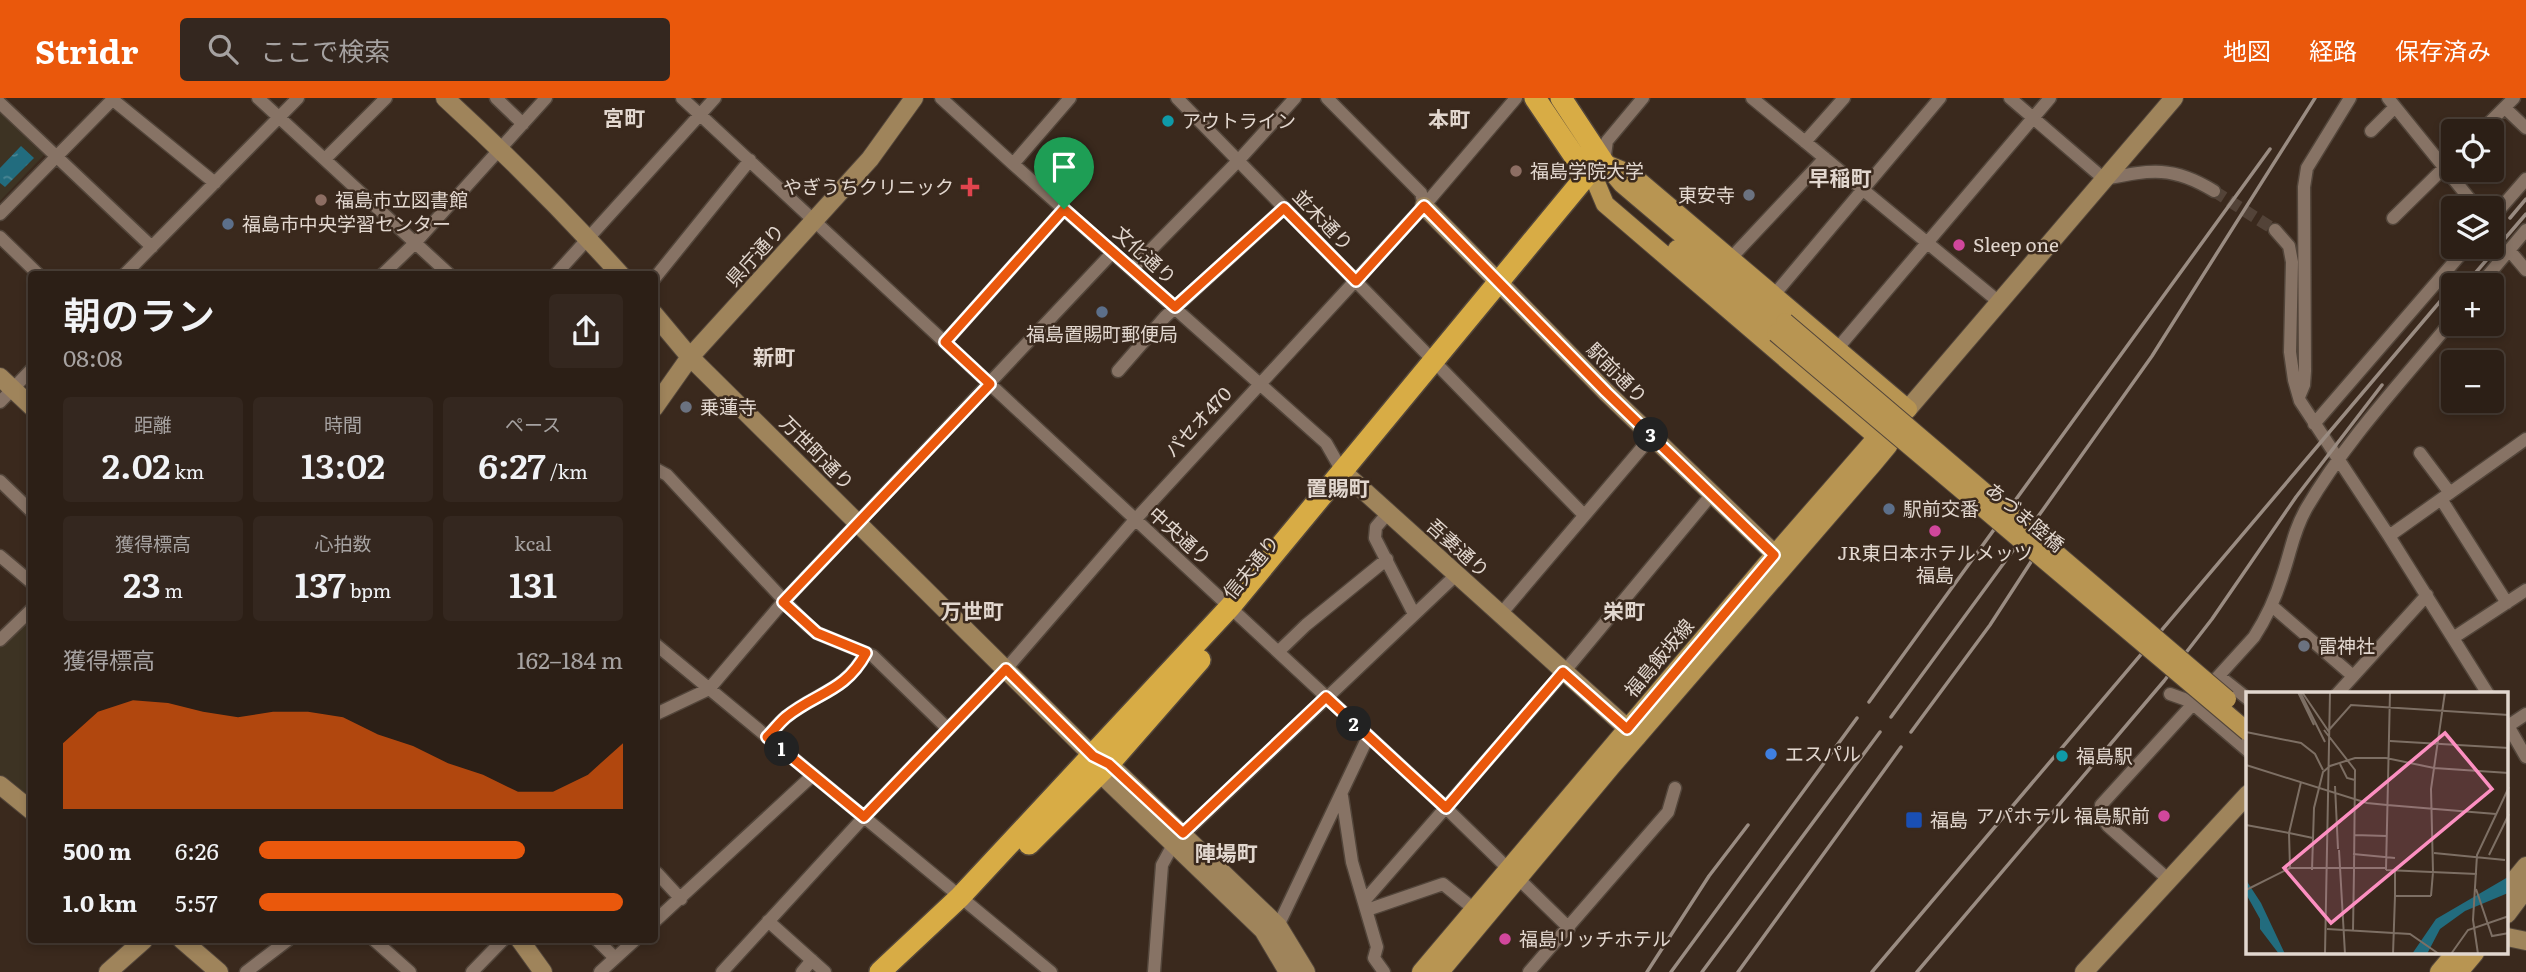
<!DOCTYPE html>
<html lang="ja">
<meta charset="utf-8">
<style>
:root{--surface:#2c1f16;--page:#34271f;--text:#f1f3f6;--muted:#a6a2a1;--line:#483d35;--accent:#ea580c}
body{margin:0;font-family:Literata,"Noto Sans JP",serif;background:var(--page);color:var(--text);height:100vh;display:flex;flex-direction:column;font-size:26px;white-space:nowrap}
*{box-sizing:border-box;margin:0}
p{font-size:23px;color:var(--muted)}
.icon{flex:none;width:38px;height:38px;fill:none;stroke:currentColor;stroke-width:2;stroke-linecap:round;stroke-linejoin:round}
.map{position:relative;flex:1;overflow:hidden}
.details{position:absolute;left:28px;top:173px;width:630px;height:672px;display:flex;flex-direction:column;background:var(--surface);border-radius:7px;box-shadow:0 4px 10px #0003,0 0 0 2px var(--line)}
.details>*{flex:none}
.tools{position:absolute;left:2441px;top:21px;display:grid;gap:14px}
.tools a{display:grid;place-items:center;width:63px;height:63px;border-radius:7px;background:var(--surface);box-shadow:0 4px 10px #0003,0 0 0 2px var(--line);font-size:35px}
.pin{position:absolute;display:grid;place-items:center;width:60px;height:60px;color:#fff;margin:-72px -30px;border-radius:50% 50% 50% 0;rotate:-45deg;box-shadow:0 0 7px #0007}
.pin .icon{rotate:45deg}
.km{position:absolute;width:35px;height:35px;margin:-18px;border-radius:50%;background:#222;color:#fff;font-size:19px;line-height:35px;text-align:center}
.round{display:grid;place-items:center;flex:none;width:74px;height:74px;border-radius:7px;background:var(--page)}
.head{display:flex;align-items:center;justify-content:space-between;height:119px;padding:0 35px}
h1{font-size:38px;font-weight:600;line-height:52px}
.stats{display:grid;grid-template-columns:repeat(3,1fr);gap:10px;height:119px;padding:7px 35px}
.stats div{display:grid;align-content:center;border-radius:7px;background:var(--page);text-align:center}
.stats b{font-size:35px;font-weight:600}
.stats small{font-size:19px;font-weight:400}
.stats p{font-size:19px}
.chart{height:196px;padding:14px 35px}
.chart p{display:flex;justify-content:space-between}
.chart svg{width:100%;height:126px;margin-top:7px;fill:var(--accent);opacity:.7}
ul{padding:0 35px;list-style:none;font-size:23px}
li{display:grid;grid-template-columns:112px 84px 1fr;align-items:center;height:52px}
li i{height:18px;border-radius:9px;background:var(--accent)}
header{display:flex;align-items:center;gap:42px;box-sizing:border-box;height:98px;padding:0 35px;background:var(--accent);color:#fff}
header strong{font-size:33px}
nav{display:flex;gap:38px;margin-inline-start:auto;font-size:24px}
.search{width:490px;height:63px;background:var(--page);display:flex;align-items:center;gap:18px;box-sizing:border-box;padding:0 24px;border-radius:7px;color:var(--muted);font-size:26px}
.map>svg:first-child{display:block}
</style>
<header>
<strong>Stridr</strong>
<div class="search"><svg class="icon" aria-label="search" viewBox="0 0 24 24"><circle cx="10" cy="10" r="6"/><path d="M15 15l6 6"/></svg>ここで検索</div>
<nav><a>地図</a><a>経路</a><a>保存済み</a></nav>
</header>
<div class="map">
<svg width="2526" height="874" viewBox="0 0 2526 874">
<defs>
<pattern id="water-ripples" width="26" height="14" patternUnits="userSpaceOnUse" patternTransform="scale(1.75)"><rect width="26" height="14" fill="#226c7e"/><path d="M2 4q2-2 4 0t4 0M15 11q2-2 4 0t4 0" fill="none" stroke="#4c8795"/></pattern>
</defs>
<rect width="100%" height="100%" fill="#3a291d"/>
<path fill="#3d3323" d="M 0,14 L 44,57 L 0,103 Z
M 31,511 L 31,713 L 0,687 L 0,541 Z"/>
<path fill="url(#water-ripples)" d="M 21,48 L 34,60 L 5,89 L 0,85 L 0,70 Z"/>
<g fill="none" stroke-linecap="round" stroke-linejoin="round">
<path stroke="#534338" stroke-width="12" stroke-dasharray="12 6" stroke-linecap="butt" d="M 2214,93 L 2275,132"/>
<defs>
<path id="street" d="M 258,0 L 450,177
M 496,0 L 523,26
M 682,0 L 1446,710 L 1569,830
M 941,0 L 1013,66 L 1326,345 L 1342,373
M 1177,0 L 1584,417
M 1327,0 L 1421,95 L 1424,108
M 1752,0 L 1999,204
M 2010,0 L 2104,81 C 2150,72 2172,67 2214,93
M 2388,0 L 2477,110
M 112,1 L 215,85
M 0,5 L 152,149
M 2505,10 L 2526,30
M 2371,33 L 2395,9
M 2481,33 L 2514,0
M 1805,44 L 1844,0
M 325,61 L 386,0
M 1604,64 L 1607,43 L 1643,0
M 1013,66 L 1070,0
M 0,116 L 114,0
M 2393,120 L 2454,60
M 2492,120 L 2526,81
M 2275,132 L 2289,148 L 2292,164 L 2290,254 L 2294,282 L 2300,303 L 2389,438 L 2488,596
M 0,139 L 39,177
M 2509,152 L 2526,172
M 1731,160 L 1825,60
M 1132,171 L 1238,63 L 1295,0
M 124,177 L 298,0
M 382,177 L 415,145 L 546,0
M 555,177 L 715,0
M 654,181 L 750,62
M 2480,187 L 2526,132
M 1774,197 L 1940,0
M 945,244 L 1064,111
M 1837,251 L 2050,0
M 1118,273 L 1165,219 L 1284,110
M 2299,299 L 2304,287 L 2305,273 L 2304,89 L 2307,70 L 2350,0
M 0,304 L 32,271
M 2314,326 L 2467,149
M 2420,355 L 2450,395
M 654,370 L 667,377 L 807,527 L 817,535 L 873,558 L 947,630
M 0,383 L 32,414
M 2441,401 L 2507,505
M 1388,415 L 1376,429 L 1375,440 L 1414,516
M 2389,438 L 2526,341
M 0,458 L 32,485
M 2272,508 L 2353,578
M 1500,517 L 1652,338
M 2453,540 L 2526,492
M 0,542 L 32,511
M 654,545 L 1051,874
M 1278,554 L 1306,527 L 1387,461
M 2219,578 L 2248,601
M 2170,596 L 2184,601 L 2193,606 L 2248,653
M 2337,596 L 2427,497
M 654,617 L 709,591 L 783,504 L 1113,154
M 2507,626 L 2526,659
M 2508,628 L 2526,616
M 767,639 C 773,632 779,625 786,619 C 817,594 844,594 866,555
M 1342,698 L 1352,764 L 1377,849 L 1374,860 L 1384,874
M 657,775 L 681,801
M 2169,782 L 2108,728 L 2101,718 L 2101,707 L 2254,539 C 2267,519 2276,499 2283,476 C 2291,453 2293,434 2306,411 C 2346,342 2403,282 2454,220
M 1365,802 L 1564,574 L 1712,396
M 1367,812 L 1443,786 L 1474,811
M 768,823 L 825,874
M 654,824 L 813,677
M 1278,828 L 1368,639
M 374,842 L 410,874
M 597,842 L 615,860
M 246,874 L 288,842
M 472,874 L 503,842
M 600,874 L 635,842
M 722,874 L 864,719 L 1006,571 L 1134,423 L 1424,108 L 1516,0
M 802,874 L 812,862
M 1154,874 L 1162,767 L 1174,745 L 1456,477
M 1529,874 L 1668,714 L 1675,690"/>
<path id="secondary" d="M 445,0 C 506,56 565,115 621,177
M 1424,108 L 1606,294 L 1785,466
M 654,216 L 690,259 L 1093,658 L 1109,666 L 1278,828 L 1306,874
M 0,279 L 32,309
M 654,310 L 690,259 L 870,61 L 914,0
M 1908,311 L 2174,0
M 1342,373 L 1637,639
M 1096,665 L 1100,675 L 1263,832 L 1288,874
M 0,687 L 32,713
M 2507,791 L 2526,768
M 2507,816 L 2526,791
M 2507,839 L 2526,843
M 182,842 L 219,874
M 520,842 L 543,874
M 108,874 L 144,842
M 2084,874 L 2248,696"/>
<path id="primary" d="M 1604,65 L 1631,76 L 1908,311
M 1606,67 L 1622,86 L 1785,224
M 1597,87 L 1605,106 L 1885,346
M 1677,151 L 1776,235
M 1421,874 L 1774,457 L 1877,339 L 1908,311
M 1440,874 L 1612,668 L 1873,366 L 1888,348 L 1901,323
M 2439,874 L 2455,855
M 2459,874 L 2475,855"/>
<path id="highway" d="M 1535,0 L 1587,77
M 1561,0 L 1604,65
M 1029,746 L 1109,666 L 1200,562
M 880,874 L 960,799 L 1230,509 L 1587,77 L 1604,65"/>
</defs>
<use href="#street" stroke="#52453a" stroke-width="15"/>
<use href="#secondary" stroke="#52453a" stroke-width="20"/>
<use href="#primary" stroke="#52453a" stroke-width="20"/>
<use href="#highway" stroke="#52453a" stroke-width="24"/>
<use href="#street" stroke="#877365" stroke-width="12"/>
<use href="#secondary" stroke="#9f845b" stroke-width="18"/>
<use href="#primary" stroke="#b89552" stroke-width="18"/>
<use href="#highway" stroke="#d8ac45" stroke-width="21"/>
<path stroke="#9a8c82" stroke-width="3.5" d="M 2510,120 L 2526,101
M 2465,187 L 2526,116
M 1869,604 L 2270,51
M 1891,619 L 2042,413 L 2152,258 L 2315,0
M 1911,634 L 1990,527 L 2051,433
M 1647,874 L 1709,778 L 1748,727
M 1671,874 L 1857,620
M 1702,874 L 1880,634
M 1738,874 L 1901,649
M 1872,874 L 2454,187
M 1917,874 L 2164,583 L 2212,521 L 2296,399 L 2382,287"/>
<defs>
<path id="primary-bridge" d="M 1785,224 L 2227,601
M 1776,235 L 2248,634"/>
</defs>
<use href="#primary-bridge" stroke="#52453a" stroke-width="20" stroke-linecap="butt"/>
<use href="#primary-bridge" stroke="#b89552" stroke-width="18"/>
</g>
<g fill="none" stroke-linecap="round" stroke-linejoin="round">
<defs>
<path id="route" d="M 1424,108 L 1606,294 L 1774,457 L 1627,631 L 1563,574 L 1446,710 L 1326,599 L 1183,735 L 1109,666 L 1093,658 L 1006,571 L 864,719 L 767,639 C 774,632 779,625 786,619 C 817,594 845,594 866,555 L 817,535 L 783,504 L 990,286 L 945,244 L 1064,111 L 1175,209 L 1284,110 L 1356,183 Z"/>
</defs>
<use href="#route" stroke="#fff" stroke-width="14"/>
<use href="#route" stroke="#ea580c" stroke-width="9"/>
</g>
<g fill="#0f9aa8" stroke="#3a291d" stroke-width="2.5">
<circle cx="1168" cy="23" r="7"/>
<circle cx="2062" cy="658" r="7"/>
</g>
<g fill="#8d6e63" stroke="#3a291d" stroke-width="2.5">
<circle cx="1516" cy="73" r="7"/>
<circle cx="321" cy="102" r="7"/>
</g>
<path fill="#e0444e" stroke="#3a291d" stroke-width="2.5" d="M966.5 78.5h7v7h7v7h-7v7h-7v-7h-7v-7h7z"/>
<g fill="#6b7280" stroke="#3a291d" stroke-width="2.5">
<circle cx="1749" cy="97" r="7"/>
<circle cx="686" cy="309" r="7"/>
<circle cx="2304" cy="548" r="7"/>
</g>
<g fill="#5c6f8a" stroke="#3a291d" stroke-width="2.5">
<circle cx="228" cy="126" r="7"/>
<circle cx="1102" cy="214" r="7"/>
<circle cx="1889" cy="411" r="7"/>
</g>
<g fill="#d1479c" stroke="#3a291d" stroke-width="2.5">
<circle cx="1959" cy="147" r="7"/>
<circle cx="1935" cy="433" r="7"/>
<circle cx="2164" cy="718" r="7"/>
<circle cx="1505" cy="841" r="7"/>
</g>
<circle fill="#3f7fe0" stroke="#3a291d" stroke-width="2.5" cx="1771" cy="656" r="7"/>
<rect fill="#1a4fb4" stroke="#3a291d" stroke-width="2.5" x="1905" y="713" width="18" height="18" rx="3.5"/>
<g text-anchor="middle" stroke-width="5" stroke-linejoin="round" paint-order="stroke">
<g font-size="19" fill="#e2d7cf" stroke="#3a291d" text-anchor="start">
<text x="1182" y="30">アウトライン</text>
<text x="1530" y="80">福島学院大学</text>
<text x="954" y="96" text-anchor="end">やぎうちクリニック</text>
<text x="1735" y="104" text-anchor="end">東安寺</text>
<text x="335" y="109">福島市立図書館</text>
<text x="242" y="133">福島市中央学習センター</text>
<text x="1973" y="154">Sleep one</text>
<text x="1102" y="243" text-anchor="middle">福島置賜町郵便局</text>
<text x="700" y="316">乗蓮寺</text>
<text x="1903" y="418">駅前交番</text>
<text x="1935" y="462" text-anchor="middle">JR東日本ホテルメッツ<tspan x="1935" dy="22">福島</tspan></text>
<text x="2318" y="555">雷神社</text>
<text x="1785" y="663">エスパル</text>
<text x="2076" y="665">福島駅</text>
<text x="2150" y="725" text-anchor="end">アパホテル 福島駅前</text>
<text x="1930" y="729">福島</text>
<text x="1519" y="848">福島リッチホテル</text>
</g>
<g font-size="19" fill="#e2d7cf" stroke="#3a291d">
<text transform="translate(1323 122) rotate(46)" y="7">並木通り</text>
<text transform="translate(755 157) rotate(-48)" y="7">県庁通り</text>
<text transform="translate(1145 157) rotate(42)" y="7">文化通り</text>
<text transform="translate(1617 275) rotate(45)" y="7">駅前通り</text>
<text transform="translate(1198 324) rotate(-47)" y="7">パセオ470</text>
<text transform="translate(817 355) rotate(45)" y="7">万世町通り</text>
<text transform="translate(2025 419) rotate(40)" y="7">あづま陸橋</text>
<text transform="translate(1180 438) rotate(42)" y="7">中央通り</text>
<text transform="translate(1458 450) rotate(42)" y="7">吾妻通り</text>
<text transform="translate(1251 469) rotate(-51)" y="7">信夫通り</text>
<text transform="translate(1659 560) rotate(-50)" y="7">福島飯坂線</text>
</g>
<g font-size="21" font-weight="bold" fill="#e2d7cf" stroke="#3a291d">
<text x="624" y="28">宮町</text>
<text x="1449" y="29">本町</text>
<text x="1840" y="88">早稲町</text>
<text x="774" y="267">新町</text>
<text x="1338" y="398">置賜町</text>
<text x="972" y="521">万世町</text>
<text x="1624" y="521">栄町</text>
<text x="1226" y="763">陣場町</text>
</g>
</g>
<g transform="translate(2246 594)">
<rect width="262" height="262" fill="#3a291d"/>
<path d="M 262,185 L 262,201 L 219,219 L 194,237 L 181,262 L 166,262 L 190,227 ZM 0,188 L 15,211 L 39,262 L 33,262 L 14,237 L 14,227 L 0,202 Z" fill="#226c7e"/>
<path fill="none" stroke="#7d6f64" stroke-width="2" d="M 52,0 L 68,33M 54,0 L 79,50M 56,0 L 83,40M 78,38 L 109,78 L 108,179M 82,39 L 105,13 L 263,23M 0,40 L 55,51 L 69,62 L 77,78M 144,49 L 263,56M 94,72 L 101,86 L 109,88M 0,73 L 121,111 L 141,113M 55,90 L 43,141 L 67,146M 89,94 L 92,157M 141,113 L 250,122M 0,133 L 43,141M 43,141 L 44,176M 108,143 L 141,144M 93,158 L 99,262M 188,161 L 259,168M 107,162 L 149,166M 243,163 L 263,122M 66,178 L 68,116 L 77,80 L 84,74 L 109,66 L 140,66 L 188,76 L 263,81M 140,178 L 144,0M 140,178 L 231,182M 187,180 L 185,97 L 199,0M 230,197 L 246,244 L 263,241M 0,198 L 44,176 L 141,176M 149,204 L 149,179M 185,204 L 187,180M 81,237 L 164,242 L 193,262M 107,238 L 108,179M 79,262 L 84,0M 147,262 L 149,204 L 185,204M 205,262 L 222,238 L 263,224M 232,262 L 227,228 L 231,163 L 263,95"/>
<path fill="#fc8fc1" fill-opacity="0.15" stroke="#fc8fc1" stroke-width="3.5" d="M 199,41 L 246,97 L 85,231 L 38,176 Z"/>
<rect width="262" height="262" fill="none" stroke="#e2d7cf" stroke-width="3.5"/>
</g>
</svg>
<div class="tools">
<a><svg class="icon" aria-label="locate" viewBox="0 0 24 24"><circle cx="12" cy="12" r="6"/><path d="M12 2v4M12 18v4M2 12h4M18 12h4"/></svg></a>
<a><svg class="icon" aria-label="layers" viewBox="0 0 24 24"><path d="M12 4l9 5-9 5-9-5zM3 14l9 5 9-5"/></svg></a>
<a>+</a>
<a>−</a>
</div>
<div class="pin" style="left:1064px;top:111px;background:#1e9e55"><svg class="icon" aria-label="arrive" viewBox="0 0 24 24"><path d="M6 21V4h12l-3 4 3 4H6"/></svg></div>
<b class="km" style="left:782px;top:651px">1</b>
<b class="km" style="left:1354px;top:626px">2</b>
<b class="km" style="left:1651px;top:337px">3</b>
<section class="details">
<div class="head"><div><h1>朝のラン</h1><p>08:08</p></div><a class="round"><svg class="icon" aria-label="share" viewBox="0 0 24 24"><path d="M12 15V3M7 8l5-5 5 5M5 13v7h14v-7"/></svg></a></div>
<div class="stats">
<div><p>距離</p><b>2.02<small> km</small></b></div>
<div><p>時間</p><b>13:02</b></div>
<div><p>ペース</p><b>6:27<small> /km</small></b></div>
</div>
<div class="stats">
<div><p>獲得標高</p><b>23<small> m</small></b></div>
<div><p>心拍数</p><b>137<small> bpm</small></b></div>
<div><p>kcal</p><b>131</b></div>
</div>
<div class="chart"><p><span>獲得標高</span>162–184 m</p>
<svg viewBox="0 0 160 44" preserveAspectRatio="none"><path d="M0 44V21L10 10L20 6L30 7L40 10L50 12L60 10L70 10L80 12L90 18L100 22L110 28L120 32L130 38L140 38L150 32L160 21V44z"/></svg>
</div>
<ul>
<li><b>500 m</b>6:26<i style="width:73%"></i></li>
<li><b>1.0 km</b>5:57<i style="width:100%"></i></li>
</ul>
</section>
</div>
